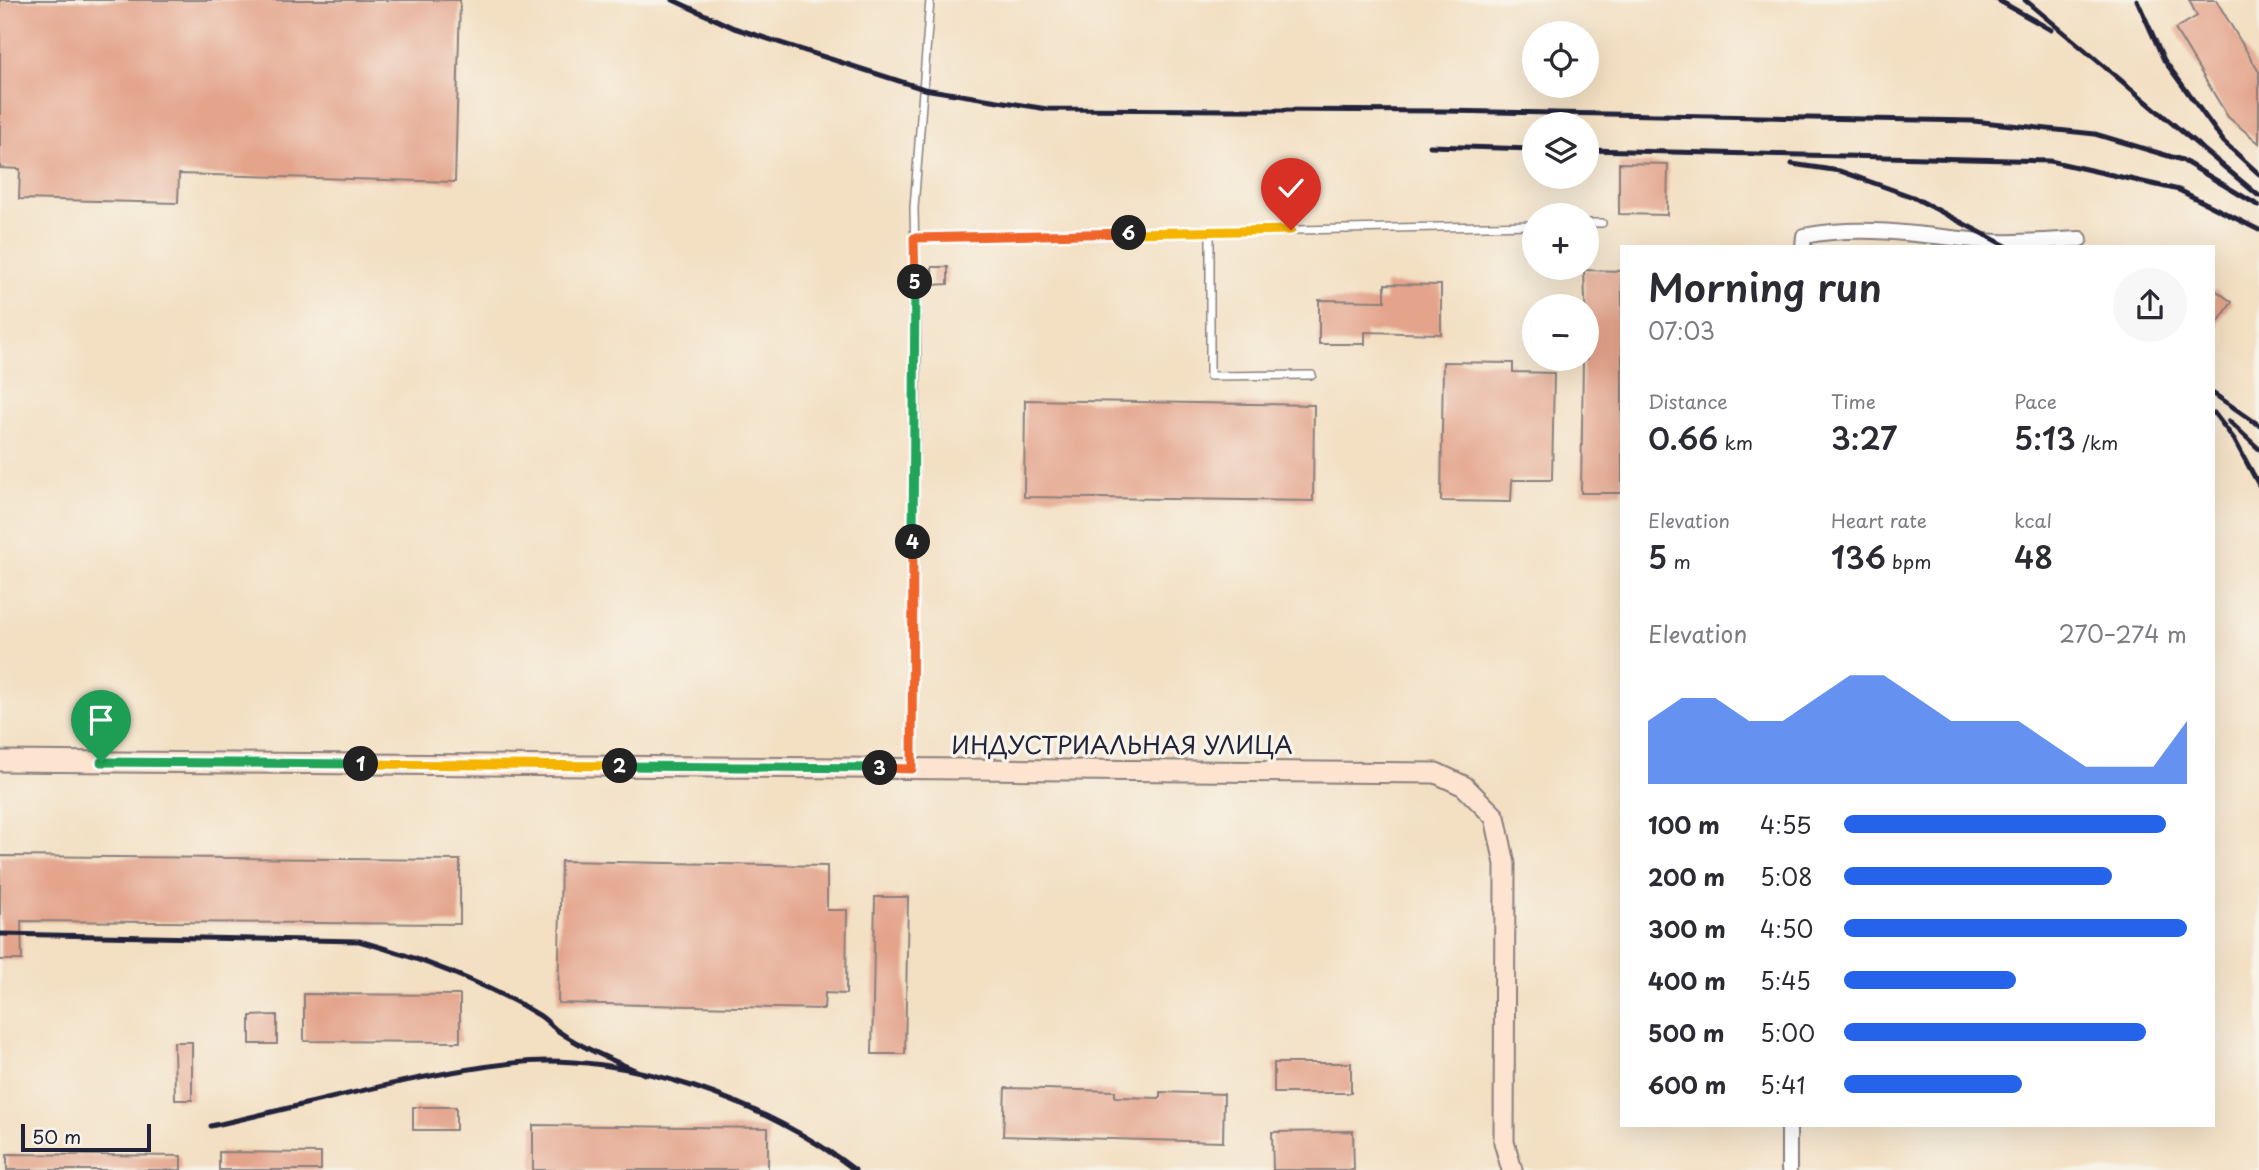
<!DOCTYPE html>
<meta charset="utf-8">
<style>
:root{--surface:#fff;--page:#f7f7f7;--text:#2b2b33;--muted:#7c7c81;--accent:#2563eb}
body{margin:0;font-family:"Playpen Sans",sans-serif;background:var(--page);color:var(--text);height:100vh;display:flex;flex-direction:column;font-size:26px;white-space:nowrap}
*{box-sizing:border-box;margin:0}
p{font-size:23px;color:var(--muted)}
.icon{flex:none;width:38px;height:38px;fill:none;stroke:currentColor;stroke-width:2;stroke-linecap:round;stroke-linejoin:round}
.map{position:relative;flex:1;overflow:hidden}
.panel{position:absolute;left:1620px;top:245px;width:595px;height:882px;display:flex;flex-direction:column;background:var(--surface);border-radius:0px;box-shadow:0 7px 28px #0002}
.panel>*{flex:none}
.buttons{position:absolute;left:1522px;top:21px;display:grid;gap:14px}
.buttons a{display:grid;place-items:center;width:77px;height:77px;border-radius:50%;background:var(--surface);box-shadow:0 7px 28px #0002;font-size:35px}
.scale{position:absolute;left:21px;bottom:18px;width:130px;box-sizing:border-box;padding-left:7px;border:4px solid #22223b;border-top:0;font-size:19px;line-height:24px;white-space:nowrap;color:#22223b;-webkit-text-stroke:5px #f7f3e8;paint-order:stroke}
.pin{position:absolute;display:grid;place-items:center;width:60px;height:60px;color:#fff;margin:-72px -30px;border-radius:50% 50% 50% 0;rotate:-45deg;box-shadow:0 0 7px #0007}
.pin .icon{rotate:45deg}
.km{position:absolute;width:35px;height:35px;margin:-18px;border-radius:50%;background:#222;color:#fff;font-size:19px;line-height:35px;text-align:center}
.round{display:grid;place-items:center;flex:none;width:74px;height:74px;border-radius:37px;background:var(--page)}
.summary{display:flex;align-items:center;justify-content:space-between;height:119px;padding:0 28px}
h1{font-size:38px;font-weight:600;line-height:52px}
.metrics{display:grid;grid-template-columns:repeat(3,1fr);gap:10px;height:119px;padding:7px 28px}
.metrics div{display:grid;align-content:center}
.metrics b{font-size:30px;font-weight:600}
.metrics small{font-size:19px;font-weight:400}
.metrics p{font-size:19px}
.chart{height:196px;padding:14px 28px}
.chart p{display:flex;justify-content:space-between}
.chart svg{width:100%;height:126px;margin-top:7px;fill:var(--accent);opacity:.7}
ul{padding:0 28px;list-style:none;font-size:23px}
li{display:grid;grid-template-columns:112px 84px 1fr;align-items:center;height:52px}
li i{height:18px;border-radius:9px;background:var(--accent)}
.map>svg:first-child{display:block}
</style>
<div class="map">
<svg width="2259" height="1170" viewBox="0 0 2259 1170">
<rect width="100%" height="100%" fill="#f7f3e8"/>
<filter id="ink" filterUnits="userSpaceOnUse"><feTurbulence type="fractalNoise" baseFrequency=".0143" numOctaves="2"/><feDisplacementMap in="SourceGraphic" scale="14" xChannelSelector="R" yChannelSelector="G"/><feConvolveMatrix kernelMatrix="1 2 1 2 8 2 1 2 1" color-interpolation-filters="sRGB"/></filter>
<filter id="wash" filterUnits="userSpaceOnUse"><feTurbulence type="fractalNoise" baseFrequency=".00686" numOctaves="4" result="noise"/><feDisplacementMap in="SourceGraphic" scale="28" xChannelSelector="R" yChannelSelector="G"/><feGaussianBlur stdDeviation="1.57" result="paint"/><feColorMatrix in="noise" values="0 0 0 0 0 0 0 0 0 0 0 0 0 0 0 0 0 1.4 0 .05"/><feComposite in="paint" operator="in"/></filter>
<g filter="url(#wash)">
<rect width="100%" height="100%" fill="#f3dfc2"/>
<g id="blocks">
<path fill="#e4a48c" d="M 0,0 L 460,0 L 455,182 L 179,174 L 178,203 L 19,199 L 20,169 L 0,168 Z
M 2189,0 L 2216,0 L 2259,72 L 2259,143 L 2228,117 L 2175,29 L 2197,16 Z
M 1619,163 L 1668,164 L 1667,215 L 1619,214 Z
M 932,267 L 948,267 L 948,284 L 932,285 Z
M 1584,270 L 1622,271 L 1622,493 L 1581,493 L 1583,359 L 1587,359 Z
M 1385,284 L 1441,285 L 1441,334 L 1365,332 L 1365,344 L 1319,344 L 1319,300 L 1385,301 Z
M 2214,289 L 2232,302 L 2214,328 Z
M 1443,362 L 1513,363 L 1513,372 L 1554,373 L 1552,480 L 1512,480 L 1511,502 L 1441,501 Z
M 1025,400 L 1314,405 L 1313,501 L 1024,497 Z
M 0,856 L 460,860 L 460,924 L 21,921 L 22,960 L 0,960 Z
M 561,861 L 827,866 L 827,910 L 847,910 L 846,994 L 825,993 L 824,1009 L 558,1003 Z
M 875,897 L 908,897 L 905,1054 L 872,1054 Z
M 304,994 L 460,995 L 460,1042 L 304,1041 Z
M 277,1015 L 277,1044 L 250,1044 L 250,1016 Z
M 174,1042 L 192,1042 L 192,1100 L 175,1100 Z
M 1274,1063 L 1351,1063 L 1351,1093 L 1274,1093 Z
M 1005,1088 L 1115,1091 L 1115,1097 L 1160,1098 L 1160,1092 L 1224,1094 L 1223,1142 L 1003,1136 Z
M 413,1107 L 456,1107 L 456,1130 L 413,1130 Z
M 533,1125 L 768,1128 L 768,1170 L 533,1170 Z
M 1353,1131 L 1354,1170 L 1273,1170 L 1272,1132 Z
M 219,1152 L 321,1153 L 321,1170 L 219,1170 Z
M 7,1154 L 181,1156 L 181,1170 L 7,1170 Z"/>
</g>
</g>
<g filter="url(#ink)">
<use href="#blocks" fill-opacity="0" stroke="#8a807e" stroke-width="2"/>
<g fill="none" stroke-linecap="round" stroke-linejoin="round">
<defs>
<path id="lane" d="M 1587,223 L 1602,223
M 1210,232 L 1210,376 L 1312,375
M 914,238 L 1535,225
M 912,768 L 912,614 L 917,355 L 914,208 L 930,0"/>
<path id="street" d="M 1803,247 L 1804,236 C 1872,223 1930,238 1998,242 C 2025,243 2053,240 2080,239
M 1789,1170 L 1789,1125"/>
<path id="secondary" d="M 0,761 L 1436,773 L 1464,786 L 1495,817 L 1505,864 L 1504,1142 L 1512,1170"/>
</defs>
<use href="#lane" stroke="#8a807e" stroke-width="10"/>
<use href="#street" stroke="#8a807e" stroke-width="18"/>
<use href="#secondary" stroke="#8a807e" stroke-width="23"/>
<use href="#lane" stroke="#fff" stroke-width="7"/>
<use href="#street" stroke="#fff" stroke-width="14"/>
<use href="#secondary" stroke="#fde4d1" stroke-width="19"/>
<path stroke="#22223b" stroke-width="5" d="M 673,0 L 734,28 L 924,89 L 1047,109 L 1445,111 L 1973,121 L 2095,134 L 2182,160 L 2259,206
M 1998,0 L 2051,30
M 2025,0 L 2259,196
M 2137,0 L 2164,60 L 2224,142 L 2259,174
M 1430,146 L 1535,149
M 1587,150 L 2050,161 L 2179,190 L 2259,230
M 1792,164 L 1840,171 L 1913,197 L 2008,247
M 2214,394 L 2259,425
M 2214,413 L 2234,439 L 2259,485
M 2229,421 L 2259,449
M 0,934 L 359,941 C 414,956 488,984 537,1014 C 545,1018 551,1026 558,1031 C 584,1049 615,1061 644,1074
M 211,1126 C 308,1105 415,1074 513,1063 C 623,1050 769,1103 855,1170"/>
</g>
</g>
<g fill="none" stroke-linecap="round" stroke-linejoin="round" filter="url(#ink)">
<defs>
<path id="split-1" d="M 101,762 L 361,764"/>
<path id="split-2" d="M 361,764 L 620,766"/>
<path id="split-3" d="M 620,766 L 880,768"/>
<path id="split-4" d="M 880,768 L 912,769 L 913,542"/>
<path id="split-5" d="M 913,542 L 915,282"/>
<path id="split-6" d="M 915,282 L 914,238 L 1129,233"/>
<path id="split-7" d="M 1129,233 L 1291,230"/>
</defs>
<use href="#split-1" stroke="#fff" stroke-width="14"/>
<use href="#split-2" stroke="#fff" stroke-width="14"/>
<use href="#split-3" stroke="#fff" stroke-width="14"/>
<use href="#split-4" stroke="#fff" stroke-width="14"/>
<use href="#split-5" stroke="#fff" stroke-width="14"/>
<use href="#split-6" stroke="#fff" stroke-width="14"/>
<use href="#split-7" stroke="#fff" stroke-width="14"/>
<use href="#split-1" stroke="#22a559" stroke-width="9"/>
<use href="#split-2" stroke="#f5b400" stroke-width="9"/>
<use href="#split-3" stroke="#22a559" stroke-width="9"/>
<use href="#split-4" stroke="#f0652b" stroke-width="9"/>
<use href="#split-5" stroke="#22a559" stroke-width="9"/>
<use href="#split-6" stroke="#f0652b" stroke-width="9"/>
<use href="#split-7" stroke="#f5b400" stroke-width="9"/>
</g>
<g text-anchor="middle" stroke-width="7" stroke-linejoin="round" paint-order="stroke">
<g font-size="24" fill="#22223b" stroke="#f7f3e8">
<text x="1122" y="754">ИНДУСТРИАЛЬНАЯ УЛИЦА</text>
</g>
</g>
</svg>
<div class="buttons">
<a><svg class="icon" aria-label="locate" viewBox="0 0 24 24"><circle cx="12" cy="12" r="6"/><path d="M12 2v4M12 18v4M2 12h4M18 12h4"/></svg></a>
<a><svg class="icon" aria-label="layers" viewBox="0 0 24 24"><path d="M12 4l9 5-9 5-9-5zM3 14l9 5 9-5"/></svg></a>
<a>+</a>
<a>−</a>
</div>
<div class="scale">50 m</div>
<div class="pin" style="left:101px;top:762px;background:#1e9e55"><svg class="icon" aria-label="arrive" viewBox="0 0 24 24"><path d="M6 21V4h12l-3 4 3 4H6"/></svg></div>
<div class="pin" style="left:1291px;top:230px;background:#d93025"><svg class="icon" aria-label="check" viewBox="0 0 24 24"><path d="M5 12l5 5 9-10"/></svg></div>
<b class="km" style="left:361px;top:764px">1</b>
<b class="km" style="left:620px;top:766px">2</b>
<b class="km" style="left:880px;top:768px">3</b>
<b class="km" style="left:913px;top:542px">4</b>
<b class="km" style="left:915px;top:282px">5</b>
<b class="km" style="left:1129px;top:233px">6</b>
<section class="panel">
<div class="summary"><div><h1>Morning run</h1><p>07:03</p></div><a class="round"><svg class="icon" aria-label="share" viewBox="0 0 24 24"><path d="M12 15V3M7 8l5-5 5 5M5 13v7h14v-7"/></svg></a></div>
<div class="metrics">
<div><p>Distance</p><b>0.66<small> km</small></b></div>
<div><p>Time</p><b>3:27</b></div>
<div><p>Pace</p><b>5:13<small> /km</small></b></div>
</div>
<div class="metrics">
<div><p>Elevation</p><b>5<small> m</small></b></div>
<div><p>Heart rate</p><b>136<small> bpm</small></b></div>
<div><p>kcal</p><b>48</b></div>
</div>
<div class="chart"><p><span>Elevation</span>270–274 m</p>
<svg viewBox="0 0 160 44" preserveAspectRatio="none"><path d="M0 44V22L10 14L20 14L30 22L40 22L50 14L60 6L70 6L80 14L90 22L100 22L110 22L120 30L130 38L140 38L150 38L160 22V44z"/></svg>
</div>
<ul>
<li><b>100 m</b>4:55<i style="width:94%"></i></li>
<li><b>200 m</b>5:08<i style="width:78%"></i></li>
<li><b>300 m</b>4:50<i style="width:100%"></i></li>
<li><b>400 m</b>5:45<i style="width:50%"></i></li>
<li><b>500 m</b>5:00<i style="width:88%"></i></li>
<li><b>600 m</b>5:41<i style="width:52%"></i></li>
</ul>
</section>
</div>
